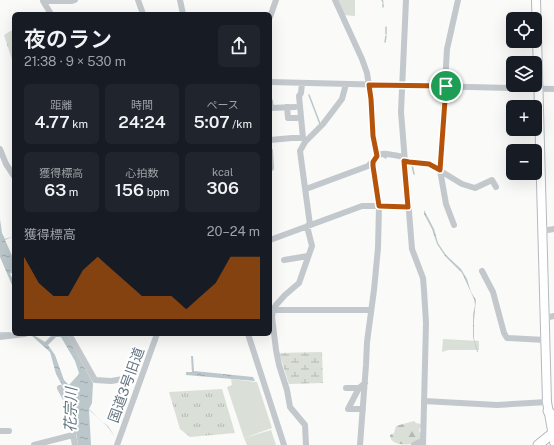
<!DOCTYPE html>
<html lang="ja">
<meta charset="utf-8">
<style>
:root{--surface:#171b24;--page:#20242c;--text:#f1f3f6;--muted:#9ea1a6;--accent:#b45309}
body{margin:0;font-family:"Public Sans","Noto Sans JP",sans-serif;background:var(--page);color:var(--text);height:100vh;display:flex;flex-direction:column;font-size:15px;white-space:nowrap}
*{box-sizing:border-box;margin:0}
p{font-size:13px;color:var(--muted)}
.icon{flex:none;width:22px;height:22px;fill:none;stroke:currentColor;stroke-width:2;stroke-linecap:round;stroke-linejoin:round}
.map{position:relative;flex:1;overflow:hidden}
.panel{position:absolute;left:12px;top:12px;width:260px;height:324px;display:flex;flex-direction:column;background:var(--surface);border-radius:6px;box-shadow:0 4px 16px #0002}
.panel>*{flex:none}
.buttons{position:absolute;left:506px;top:12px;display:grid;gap:8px}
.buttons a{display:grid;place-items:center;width:36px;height:36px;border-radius:6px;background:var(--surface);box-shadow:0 4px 16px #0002;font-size:20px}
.pin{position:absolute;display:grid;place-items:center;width:34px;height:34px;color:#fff;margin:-17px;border:2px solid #fff;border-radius:50%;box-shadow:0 1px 4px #0007}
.round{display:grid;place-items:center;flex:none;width:42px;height:42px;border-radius:6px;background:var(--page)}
.headline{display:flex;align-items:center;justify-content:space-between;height:68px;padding:0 12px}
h1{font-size:22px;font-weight:600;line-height:30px}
.metrics{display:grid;grid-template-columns:repeat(3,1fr);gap:6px;height:68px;padding:4px 12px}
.metrics div{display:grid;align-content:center;border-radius:6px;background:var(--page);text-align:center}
.metrics b{font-size:17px;font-weight:600}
.metrics small{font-size:11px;font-weight:400}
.metrics p{font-size:11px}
.chart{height:112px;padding:8px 12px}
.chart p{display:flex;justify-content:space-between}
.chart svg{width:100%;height:72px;margin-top:4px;fill:var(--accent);opacity:.7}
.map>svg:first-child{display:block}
</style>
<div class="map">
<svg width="554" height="445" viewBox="0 0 554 445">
<defs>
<pattern id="forest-firs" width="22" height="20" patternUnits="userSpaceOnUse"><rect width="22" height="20" fill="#dadfd7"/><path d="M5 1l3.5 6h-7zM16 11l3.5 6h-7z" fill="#b4b9b4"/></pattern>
<pattern id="wetland-marsh" width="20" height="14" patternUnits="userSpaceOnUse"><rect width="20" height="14" fill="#dadfd7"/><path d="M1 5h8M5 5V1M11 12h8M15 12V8" fill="none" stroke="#b4b9b4"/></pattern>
<pattern id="park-tufts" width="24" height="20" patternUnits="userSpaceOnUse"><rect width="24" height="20" fill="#dadfd7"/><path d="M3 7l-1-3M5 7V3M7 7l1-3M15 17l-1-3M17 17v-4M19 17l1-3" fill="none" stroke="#b4b9b4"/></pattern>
<pattern id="water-ripples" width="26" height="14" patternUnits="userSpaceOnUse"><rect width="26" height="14" fill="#bbc7cb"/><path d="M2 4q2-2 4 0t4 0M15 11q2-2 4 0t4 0" fill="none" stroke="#9ca6aa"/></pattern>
</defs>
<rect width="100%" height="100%" fill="#fafaf8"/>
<path fill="#dadfd7" d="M 337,0 L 355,0 L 355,16 L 344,15 Z
M 443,339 L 479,341 L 479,350 L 448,350 L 442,352 Z
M 231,379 L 257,382 L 272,428 L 244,438 L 227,387 L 232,385 Z
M 271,430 L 276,445 L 247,445 L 244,438 Z"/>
<path fill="url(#forest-firs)" d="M 414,421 L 416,423 L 421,424 L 419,431 L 422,434 L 421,439 C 418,440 416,443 413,444 C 404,445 390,445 390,435 L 394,433 L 396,426 Z"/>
<path fill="url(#wetland-marsh)" d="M 322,352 L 323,383 L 289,384 L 279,353 Z"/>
<path fill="url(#park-tufts)" d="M 14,29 L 14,66 L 4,35 Z
M 222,389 L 235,433 L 190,437 L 180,429 L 169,392 Z"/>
<path fill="url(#water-ripples)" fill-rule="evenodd" d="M 424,210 L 434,229 L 438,243 L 446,255 L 461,269 L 467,279 L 471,292 L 476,300 L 474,320 L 474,339 L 478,352 L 477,352 L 473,337 L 473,315 L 475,305 L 474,299 L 462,273 L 445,256 L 437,244 L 432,229 L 424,214 Z
M 0,219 L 2,233 L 5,239 L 14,236 L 5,240 L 14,260 L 14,273 L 11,273 L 10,274 L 14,281 L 14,286 L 12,285 L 0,257 Z
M 32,334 L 45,342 L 53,334 L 66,334 L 93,383 L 92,403 L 89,409 L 100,420 L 108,426 L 115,437 L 107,426 L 89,410 L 91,445 L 78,445 L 72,408 L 69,398 L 56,374 L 50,352 L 31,335 ZM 56,337 L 61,337 L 75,361 L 79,373 L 78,375 L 69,385 L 64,380 L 55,355 L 48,345 Z
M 191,356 L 193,356 L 194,371 L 253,377 L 255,381 L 186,375 L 186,372 L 192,372 Z"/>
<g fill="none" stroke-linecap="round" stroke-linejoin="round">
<path stroke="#bbc7cb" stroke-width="1.5" d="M 382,0 L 383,2
M 383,4 L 383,7
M 386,34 L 386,27
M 385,42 L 386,36
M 309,95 L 320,124
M 384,157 L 386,158
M 535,159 L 535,165
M 412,165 L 414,174
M 0,333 L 10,333"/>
<defs>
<path id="major" d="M 536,0 L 547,402 L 554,442"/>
<path id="highway" d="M 548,411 L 554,417
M 538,445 L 554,432"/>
</defs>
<use href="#major" stroke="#b5babe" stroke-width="10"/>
<use href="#highway" stroke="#b4b9bd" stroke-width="11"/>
<path stroke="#c3c8cc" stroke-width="6" d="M 138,0 L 143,14
M 180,0 L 183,14
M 335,0 L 362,59 L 367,73 L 371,99 L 373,136 L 377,156
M 406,0 L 401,112 L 412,249 L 423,278 L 424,290 L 426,323 L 423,445
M 51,14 L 43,1 L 72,1 L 75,0
M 270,17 L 276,0
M 270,82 L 554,89
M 302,83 L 301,93 L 299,96 L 303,138 L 306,141
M 270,101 L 271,108 L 295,107
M 287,107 L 288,118 L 297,118
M 270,140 L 292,138 L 303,138
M 0,149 L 6,164 L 14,176
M 270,151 L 271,168
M 404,161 L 409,162 L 429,164 L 462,184 L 475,188 L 492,180 L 496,187
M 306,189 L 368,166 C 372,163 374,159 377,156 C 383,151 397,156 404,157
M 310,225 L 300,151 L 305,142 L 323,124 L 342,99 L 346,84
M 454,225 L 446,204 L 440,170 L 447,49 L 458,0
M 542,231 L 554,229
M 270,240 L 362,206 L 379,206 L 408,207
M 284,260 L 308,256
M 482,271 L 493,292 L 504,333 L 507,338 L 545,340
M 273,310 L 371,310
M 545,318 L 554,316
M 69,334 L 95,380 L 111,381 L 123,379
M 248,334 L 284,445
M 0,337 L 25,334
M 60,388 L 68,403 L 74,432 L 73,435
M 346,388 L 359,388
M 424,401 L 497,405 L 547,402
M 363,409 L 348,409 L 359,388 L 365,383
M 0,431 L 9,431
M 34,445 L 73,435 L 75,445
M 117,445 L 157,334
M 306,445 L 305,425 L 290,407 L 287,390 L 279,365 L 276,350 L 272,317 L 273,310 L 276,305 L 285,295 L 299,283 L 312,246 L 307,226
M 360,445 L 366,365 L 367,342 L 374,290 L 378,248 L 379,206 L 373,162
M 414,445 L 422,441"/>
<use href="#major" stroke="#fff" stroke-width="8"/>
<use href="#highway" stroke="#fff" stroke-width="9"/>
</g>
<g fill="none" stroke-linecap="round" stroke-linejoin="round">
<defs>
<path id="route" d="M 369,85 L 446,86 L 440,170 L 429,164 L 409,162 L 404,161 L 408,207 L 379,206 L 373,166 L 373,162 L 377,156 L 373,136 L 371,99 Z"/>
</defs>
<use href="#route" stroke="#fff" stroke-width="8"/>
<use href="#route" stroke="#b45309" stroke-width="5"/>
</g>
<g text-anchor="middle" stroke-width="4" stroke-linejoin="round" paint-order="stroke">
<g font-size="14" fill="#657683" stroke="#fff">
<text transform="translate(126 385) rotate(-70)" y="5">国道3号旧道</text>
</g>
<g font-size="15" font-style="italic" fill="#60757c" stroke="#fff">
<text transform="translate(71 410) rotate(-89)" y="5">花宗川</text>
</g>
</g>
</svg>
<div class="buttons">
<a><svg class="icon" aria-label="locate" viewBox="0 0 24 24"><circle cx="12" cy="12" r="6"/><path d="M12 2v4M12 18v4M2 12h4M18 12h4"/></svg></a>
<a><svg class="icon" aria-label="layers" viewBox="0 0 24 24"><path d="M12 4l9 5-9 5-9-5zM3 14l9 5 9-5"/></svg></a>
<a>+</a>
<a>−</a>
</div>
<div class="pin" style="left:446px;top:86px;background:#1e9e55"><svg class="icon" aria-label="arrive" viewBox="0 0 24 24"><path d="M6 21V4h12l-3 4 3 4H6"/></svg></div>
<section class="panel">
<div class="headline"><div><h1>夜のラン</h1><p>21:38 · 9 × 530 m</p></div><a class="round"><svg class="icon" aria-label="share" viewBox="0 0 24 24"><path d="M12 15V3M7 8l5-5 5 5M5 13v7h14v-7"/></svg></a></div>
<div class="metrics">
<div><p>距離</p><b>4.77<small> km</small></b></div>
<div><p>時間</p><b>24:24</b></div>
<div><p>ペース</p><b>5:07<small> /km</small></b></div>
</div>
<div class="metrics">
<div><p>獲得標高</p><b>63<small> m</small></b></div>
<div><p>心拍数</p><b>156<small> bpm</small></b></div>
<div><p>kcal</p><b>306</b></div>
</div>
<div class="chart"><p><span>獲得標高</span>20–24 m</p>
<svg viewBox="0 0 160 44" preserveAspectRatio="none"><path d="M0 44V6L10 22L20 30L30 30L40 14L50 6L60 14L70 22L80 30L90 30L100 30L110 38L120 30L130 22L140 6L150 6L160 6V44z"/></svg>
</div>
</section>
</div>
